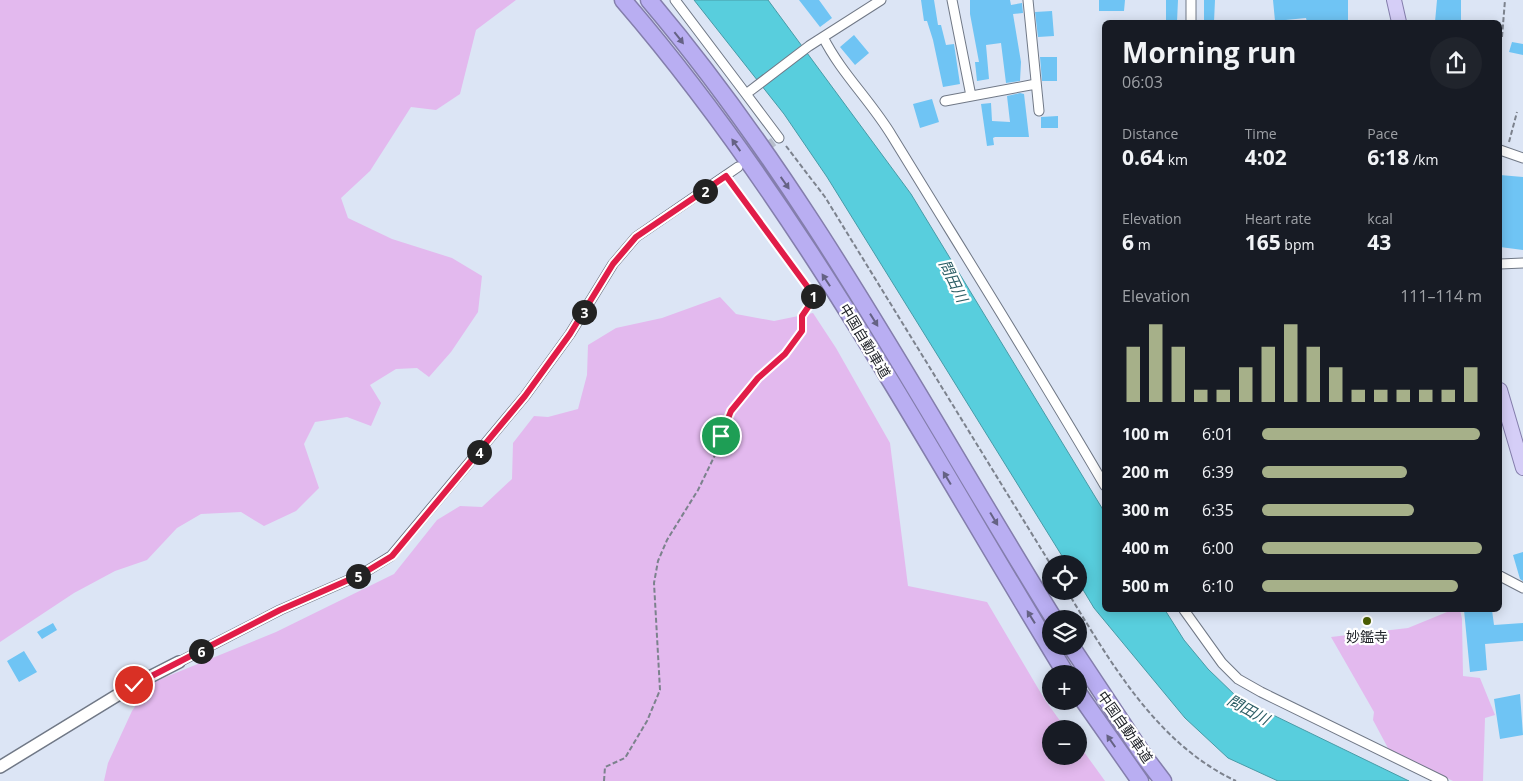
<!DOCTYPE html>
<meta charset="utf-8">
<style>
:root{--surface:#171b24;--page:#20242c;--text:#f1f3f6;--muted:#9ea1a6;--accent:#a6b089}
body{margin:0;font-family:"Open Sans","Noto Sans JP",sans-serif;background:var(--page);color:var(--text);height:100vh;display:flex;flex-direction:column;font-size:19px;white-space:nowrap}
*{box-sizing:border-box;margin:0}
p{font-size:16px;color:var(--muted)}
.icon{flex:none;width:28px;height:28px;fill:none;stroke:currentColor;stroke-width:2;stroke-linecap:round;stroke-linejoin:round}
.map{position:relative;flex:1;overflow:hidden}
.details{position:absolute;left:1102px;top:20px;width:400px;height:592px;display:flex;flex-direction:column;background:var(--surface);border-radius:8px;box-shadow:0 2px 12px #0003}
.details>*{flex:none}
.tools{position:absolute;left:1042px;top:555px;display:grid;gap:10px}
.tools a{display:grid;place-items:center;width:45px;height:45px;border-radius:50%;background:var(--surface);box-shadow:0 2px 12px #0003;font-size:25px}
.pin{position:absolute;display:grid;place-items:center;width:42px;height:42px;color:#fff;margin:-21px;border:2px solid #fff;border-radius:50%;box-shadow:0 1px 5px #0007}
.km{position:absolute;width:25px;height:25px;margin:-12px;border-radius:50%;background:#222;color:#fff;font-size:14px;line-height:25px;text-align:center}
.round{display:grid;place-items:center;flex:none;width:52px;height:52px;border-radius:26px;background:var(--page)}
.summary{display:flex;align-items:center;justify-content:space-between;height:85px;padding:0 20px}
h1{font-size:28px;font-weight:700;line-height:38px}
.metrics{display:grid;grid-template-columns:repeat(3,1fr);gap:8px;height:85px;padding:5px 20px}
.metrics div{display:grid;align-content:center}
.metrics b{font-size:21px;font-weight:700}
.metrics small{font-size:14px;font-weight:400}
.metrics p{font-size:14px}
.chart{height:140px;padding:10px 20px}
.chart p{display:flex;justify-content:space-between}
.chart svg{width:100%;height:90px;margin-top:5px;stroke:var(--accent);stroke-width:6}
ul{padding:0 20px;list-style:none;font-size:16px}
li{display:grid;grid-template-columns:80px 60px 1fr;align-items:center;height:38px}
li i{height:12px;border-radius:6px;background:var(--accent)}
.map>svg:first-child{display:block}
</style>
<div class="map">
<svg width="1523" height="781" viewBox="0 0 1523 781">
<rect width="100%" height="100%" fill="#dce5f5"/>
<path fill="#e3b9ee" d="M 0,0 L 516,0 L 476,30 L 460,94 L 436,110 L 411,107 L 370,171 L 341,198 L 348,218 L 392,239 L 452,258 L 482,276 L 478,312 L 451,352 L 429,377 L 417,368 L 396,369 L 370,385 L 381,403 L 371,426 L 347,417 L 315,422 L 304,444 L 319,488 L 296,511 L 264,526 L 241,512 L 201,514 L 177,528 L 147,560 L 115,571 L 74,593 L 0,642 Z
M 720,297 L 736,314 L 774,321 L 813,313 L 836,348 L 890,443 L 908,586 L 987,602 L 1045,700 L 1066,729 L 1051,729 L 1051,756 L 1079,756 L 1079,745 L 1105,781 L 104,781 L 108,763 L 132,711 L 151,683 L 276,632 L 394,574 L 437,520 L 460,506 L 482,507 L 512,479 L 513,443 L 534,416 L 548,417 L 578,409 L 587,375 L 588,345 L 616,328 L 662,318 Z
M 1452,610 L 1460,610 L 1462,619 L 1463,676 L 1480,678 L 1495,715 L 1485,718 L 1483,781 L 1453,781 L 1389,750 L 1373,720 L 1374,712 L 1331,637 L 1408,628 Z"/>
<path fill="#58cedd" stroke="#489ba7" d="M 694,0 L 768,0 L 911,194 L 1105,513 L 1105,610 L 1165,610 L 1184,640 L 1208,669 L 1238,698 L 1409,781 L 1278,781 L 1228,758 L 1185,718 L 1094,608 L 1079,583 L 1079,564 L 1067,564 L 827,177 L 784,114 Z"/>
<path fill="#6fc4f4" d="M 799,0 L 819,0 L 832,18 L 820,27 Z
M 921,0 L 934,0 L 938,25 L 941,25 L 946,45 L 954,44 L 960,84 L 943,87 L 933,40 L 927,21 L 924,21 Z
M 970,0 L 1010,0 L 1011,5 L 1022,3 L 1023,13 L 1013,14 L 1021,62 L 1020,81 L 1006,83 L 1001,43 L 986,45 L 989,79 L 977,81 L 975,62 L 979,62 L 970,14 Z
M 1099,0 L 1125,0 L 1124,11 L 1099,11 Z
M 1166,0 L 1178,0 L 1177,22 L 1166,22 Z
M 1204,0 L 1215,0 L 1214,22 L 1204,22 Z
M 1273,0 L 1348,0 L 1348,22 L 1338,22 L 1338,20 L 1307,22 L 1306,18 L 1275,21 Z
M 1437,0 L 1461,0 L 1461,22 L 1435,22 Z
M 1052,11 L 1054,36 L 1038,37 L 1035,12 Z
M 854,35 L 869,53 L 855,65 L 840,47 Z
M 1512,42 L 1523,44 L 1523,55 L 1509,52 Z
M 1040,57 L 1057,57 L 1057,81 L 1042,81 Z
M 1020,93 L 1024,94 L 1029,137 L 995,137 L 993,138 L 994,145 L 987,146 L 981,104 L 991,103 L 992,121 L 1010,122 L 1007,96 Z
M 932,99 L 939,122 L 920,128 L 913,104 Z
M 1058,116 L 1058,128 L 1041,128 L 1041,117 Z
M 1500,175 L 1523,177 L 1523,250 L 1500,247 Z
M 1523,552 L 1523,581 L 1520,579 L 1513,555 Z
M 1464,610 L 1492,610 L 1494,625 L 1523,623 L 1523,641 L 1485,644 L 1487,670 L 1470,672 Z
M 53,623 L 57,630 L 42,639 L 37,632 Z
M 24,651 L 37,672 L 19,682 L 7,661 Z
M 1520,694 L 1523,735 L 1500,739 L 1494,699 Z"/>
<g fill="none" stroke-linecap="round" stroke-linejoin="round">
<path stroke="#b7becc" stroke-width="9" stroke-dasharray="9 4.5" stroke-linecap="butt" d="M 744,162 L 779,138"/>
<defs>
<path id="minor" d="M 675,0 L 746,94
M 952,0 L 971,96
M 1028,0 L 1039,111
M 1191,22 L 1191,0
M 823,37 C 841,73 871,101 892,136 C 963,252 1036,368 1105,486
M 945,101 L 1036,84
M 779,138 L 746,94 L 809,46 L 881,0
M 1500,150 L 1523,158
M 1500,264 L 1523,263
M 1500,576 L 1523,588
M 1184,610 L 1222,663 L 1238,679 L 1261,692 L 1443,781
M 179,662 L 280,610 L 362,574 L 391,556 L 525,396 L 570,334 L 613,264 L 636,237 L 738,167"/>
<path id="tertiary" d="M 0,767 L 134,685 L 179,662"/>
<path id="primary" d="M 1394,0 L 1399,22
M 1500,390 L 1523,468"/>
<path id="motorway" d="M 623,0 C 799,204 926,446 1066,674
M 649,0 C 809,189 924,410 1054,619
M 1071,646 L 1144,756 L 1163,781
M 1079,694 L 1140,781"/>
</defs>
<use href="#minor" stroke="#707886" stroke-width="11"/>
<use href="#tertiary" stroke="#707886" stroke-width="14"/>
<use href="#primary" stroke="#847eac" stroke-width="16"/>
<use href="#motorway" stroke="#847eac" stroke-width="19"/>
<path stroke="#7c828d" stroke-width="2" stroke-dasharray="5 2.5" stroke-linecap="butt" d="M 1502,37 L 1505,0
M 1509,142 L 1517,112
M 786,146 L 825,197 L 1051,565
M 1067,591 C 1111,663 1157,744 1236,781
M 604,781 L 605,767 L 625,758 L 647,721 L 660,690 L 654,583 L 658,561 L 667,540 L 698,490 L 714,457 L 731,411 L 758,378 L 785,354 L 802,331 L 802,316 L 815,297 L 732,184"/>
<use href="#minor" stroke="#fff" stroke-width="9"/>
<use href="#tertiary" stroke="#fff" stroke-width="11"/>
<use href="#primary" stroke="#d5cef7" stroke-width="14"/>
<use href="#motorway" stroke="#b9aef2" stroke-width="16"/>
</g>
<defs><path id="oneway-solid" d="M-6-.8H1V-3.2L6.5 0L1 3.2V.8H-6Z" transform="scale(1.25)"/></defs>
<g fill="#656284">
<use href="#oneway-solid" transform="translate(679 38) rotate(52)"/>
<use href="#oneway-solid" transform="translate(736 145) rotate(-125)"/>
<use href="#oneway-solid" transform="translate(785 183) rotate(55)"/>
<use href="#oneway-solid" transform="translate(826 280) rotate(-123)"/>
<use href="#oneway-solid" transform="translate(874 320) rotate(58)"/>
<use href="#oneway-solid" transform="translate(947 478) rotate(-121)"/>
<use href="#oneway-solid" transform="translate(994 519) rotate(59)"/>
<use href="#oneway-solid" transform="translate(1031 617) rotate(-122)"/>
<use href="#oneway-solid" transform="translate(1111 741) rotate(-125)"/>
</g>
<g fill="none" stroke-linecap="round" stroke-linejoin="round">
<defs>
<path id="route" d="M 134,685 L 280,610 L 362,574 L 392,556 L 525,396 L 570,334 L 613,264 L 636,237 L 726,176 L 815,297 L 802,316 L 802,331 L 785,354 L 758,378 L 731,411 L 721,436"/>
</defs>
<use href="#route" stroke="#fff" stroke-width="10"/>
<use href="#route" stroke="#e11d48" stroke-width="6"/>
</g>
<circle fill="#4b5e04" stroke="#fff" stroke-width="2" cx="1367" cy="621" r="5"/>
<g text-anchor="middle" stroke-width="4.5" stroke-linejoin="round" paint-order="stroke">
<g font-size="14" fill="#21242a" stroke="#fff">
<text transform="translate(865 341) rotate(59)" y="5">中国自動車道</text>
<text transform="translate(1125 727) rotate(55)" y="5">中国自動車道</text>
</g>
<g font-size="14" fill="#21242a" stroke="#fff">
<text x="1367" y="642">妙鑑寺</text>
</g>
<g font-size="15" font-style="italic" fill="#2c5e65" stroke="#fff">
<text transform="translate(953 281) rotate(64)" y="5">問田川</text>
<text transform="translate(1248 710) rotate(29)" y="5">問田川</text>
</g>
</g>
</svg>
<div class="tools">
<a><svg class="icon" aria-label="locate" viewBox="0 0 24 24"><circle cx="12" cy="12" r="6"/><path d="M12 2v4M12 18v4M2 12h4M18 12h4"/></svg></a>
<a><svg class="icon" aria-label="layers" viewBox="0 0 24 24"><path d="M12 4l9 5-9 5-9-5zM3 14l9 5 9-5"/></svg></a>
<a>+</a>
<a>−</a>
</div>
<div class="pin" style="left:721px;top:436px;background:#1e9e55"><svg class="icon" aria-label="arrive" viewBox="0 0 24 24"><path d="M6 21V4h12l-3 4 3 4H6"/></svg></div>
<div class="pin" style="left:134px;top:685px;background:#d93025"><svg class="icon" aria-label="check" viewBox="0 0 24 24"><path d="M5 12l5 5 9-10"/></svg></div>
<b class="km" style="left:813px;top:296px">1</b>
<b class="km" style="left:705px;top:191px">2</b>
<b class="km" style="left:584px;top:312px">3</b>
<b class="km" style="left:479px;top:452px">4</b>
<b class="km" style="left:358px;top:576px">5</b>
<b class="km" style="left:201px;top:651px">6</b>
<section class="details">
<div class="summary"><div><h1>Morning run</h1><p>06:03</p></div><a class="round"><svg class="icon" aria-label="share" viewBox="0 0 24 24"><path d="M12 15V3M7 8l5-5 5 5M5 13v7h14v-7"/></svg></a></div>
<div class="metrics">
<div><p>Distance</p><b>0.64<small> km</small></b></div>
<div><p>Time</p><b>4:02</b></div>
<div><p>Pace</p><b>6:18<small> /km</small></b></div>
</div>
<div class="metrics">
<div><p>Elevation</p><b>6<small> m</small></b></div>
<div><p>Heart rate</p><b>165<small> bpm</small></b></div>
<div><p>kcal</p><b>43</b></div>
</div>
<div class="chart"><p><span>Elevation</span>111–114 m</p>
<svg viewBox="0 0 160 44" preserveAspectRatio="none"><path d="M5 44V17M15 44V6M25 44V17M35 44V38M45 44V38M55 44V27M65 44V17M75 44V6M85 44V17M95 44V27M105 44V38M115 44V38M125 44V38M135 44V38M145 44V38M155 44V27"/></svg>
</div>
<ul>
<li><b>100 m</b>6:01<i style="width:99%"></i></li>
<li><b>200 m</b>6:39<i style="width:66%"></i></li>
<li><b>300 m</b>6:35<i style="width:69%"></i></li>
<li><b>400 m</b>6:00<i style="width:100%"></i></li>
<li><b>500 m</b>6:10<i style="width:89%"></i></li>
</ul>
</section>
</div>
